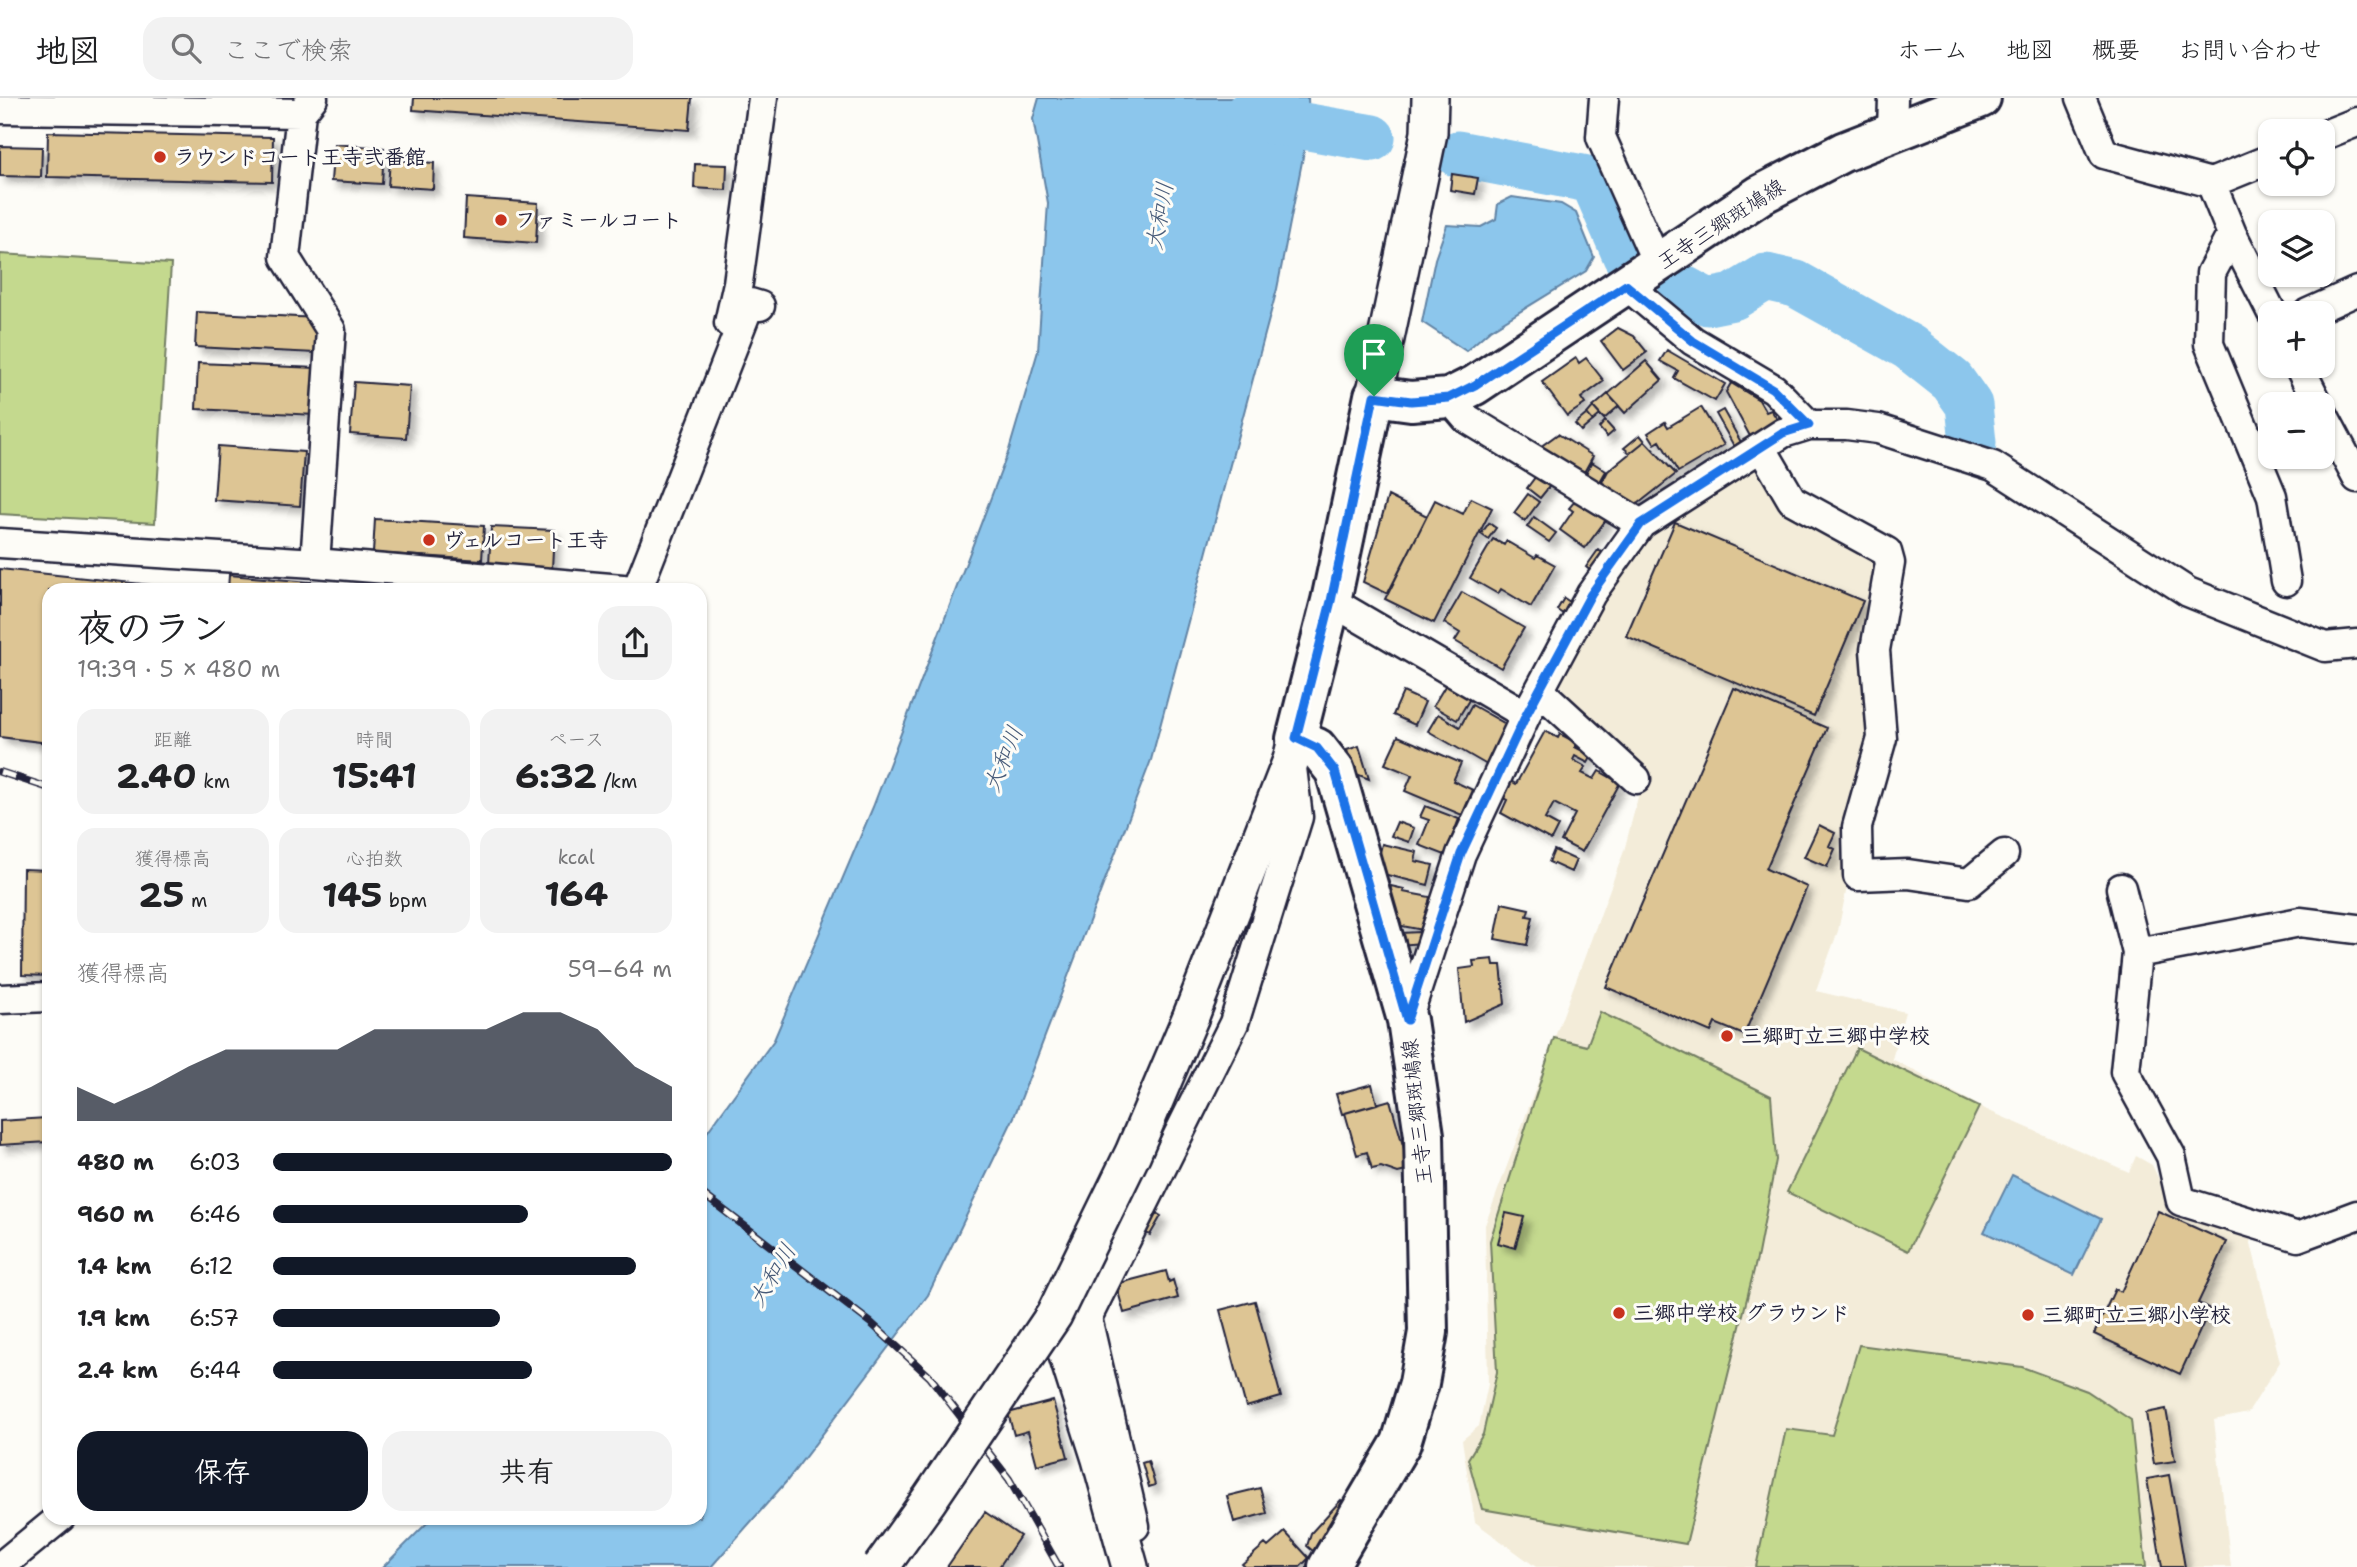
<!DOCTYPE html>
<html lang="ja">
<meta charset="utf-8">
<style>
:root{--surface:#fff;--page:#f2f2f2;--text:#202124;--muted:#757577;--line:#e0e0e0;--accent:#111827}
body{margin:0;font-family:"Shantell Sans","Klee One",sans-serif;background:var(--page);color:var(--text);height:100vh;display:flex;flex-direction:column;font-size:26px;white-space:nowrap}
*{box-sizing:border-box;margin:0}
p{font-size:23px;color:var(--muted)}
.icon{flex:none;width:38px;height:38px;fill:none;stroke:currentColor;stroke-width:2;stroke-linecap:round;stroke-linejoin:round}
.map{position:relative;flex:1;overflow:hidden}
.drawer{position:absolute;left:42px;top:485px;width:665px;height:942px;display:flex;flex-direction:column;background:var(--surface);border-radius:21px;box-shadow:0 2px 5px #0004}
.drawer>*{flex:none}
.tools{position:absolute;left:2258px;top:21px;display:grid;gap:14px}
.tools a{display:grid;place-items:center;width:77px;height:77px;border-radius:14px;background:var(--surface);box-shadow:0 2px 5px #0004;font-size:35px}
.pin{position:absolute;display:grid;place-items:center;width:60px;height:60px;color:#fff;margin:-72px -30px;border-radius:50% 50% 50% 0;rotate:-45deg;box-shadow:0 0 7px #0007}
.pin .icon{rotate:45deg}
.round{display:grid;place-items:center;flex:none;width:74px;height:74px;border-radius:21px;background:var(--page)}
.head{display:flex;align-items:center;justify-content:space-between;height:119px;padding:0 35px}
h1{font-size:38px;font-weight:700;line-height:52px}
.figures{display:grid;grid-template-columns:repeat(3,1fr);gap:10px;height:119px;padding:7px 35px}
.figures div{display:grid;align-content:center;border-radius:18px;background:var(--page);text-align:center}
.figures b{font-size:35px;font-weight:700}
.figures small{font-size:19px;font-weight:400}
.figures p{font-size:19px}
.chart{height:196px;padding:14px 35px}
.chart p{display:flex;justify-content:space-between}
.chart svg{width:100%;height:126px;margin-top:7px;fill:var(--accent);opacity:.7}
.primary-button{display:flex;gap:14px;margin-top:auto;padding:14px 35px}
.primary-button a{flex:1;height:80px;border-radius:21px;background:var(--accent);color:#fff;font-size:28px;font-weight:700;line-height:80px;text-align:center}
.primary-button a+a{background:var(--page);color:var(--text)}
ul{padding:0 35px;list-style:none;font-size:23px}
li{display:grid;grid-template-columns:112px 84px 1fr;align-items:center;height:52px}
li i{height:18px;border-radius:9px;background:var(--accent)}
header{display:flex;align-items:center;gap:42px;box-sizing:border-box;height:98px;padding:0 35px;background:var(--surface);border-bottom:2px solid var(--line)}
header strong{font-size:33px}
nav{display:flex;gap:38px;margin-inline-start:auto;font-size:24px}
.search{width:490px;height:63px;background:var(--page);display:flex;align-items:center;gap:18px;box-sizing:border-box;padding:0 24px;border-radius:21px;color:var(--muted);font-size:26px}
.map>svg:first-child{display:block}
</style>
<header>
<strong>地図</strong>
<div class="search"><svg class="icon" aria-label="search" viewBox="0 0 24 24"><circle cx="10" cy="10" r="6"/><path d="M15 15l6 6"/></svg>ここで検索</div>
<nav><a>ホーム</a><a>地図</a><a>概要</a><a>お問い合わせ</a></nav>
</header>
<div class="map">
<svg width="2357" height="1469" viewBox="0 0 2357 1469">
<defs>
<filter id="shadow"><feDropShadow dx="6" dy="6" stdDeviation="3.5" flood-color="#0004"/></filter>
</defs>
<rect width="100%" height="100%" fill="#fdfcf7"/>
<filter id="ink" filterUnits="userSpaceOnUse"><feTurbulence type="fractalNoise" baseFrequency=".0143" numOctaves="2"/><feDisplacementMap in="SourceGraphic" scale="14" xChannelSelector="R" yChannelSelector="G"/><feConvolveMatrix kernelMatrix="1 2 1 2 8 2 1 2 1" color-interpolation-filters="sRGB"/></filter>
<g filter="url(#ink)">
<path fill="#f3ecd9" d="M 1746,370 L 1765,371 L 1873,454 L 1881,472 L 1873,643 L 1841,737 L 1848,784 L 1838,833 L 1816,893 L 1905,914 L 1892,961 L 1987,1012 L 2129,1074 L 2136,1058 L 2152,1067 L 2172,1108 L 2249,1137 L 2280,1264 L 2248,1315 L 2214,1322 L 2231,1469 L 1536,1469 L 1475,1424 L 1462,1342 L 1479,1328 L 1488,1286 L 1485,1127 L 1624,753 L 1646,668 L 1581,624 L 1554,575 L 1625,454 Z"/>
<path fill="#c4d98e" stroke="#737e64" stroke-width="2" d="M 0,156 L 171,166 L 155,425 L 0,416 Z
M 1600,914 L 1771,998 L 1776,1062 L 1758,1156 L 1686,1446 L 1482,1411 L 1468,1361 L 1483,1336 L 1497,1274 L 1490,1143 L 1554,940 L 1587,948 Z
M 1857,950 L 1979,1009 L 1908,1153 L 1787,1094 Z
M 1859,1247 L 2022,1269 L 2087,1293 L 2131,1322 L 2146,1469 L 1756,1469 L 1786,1331 L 1832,1337 Z"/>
<path fill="#8cc6ec" stroke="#6284a5" stroke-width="2" d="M 1039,0 L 1308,0 L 1309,28 L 1277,191 L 1151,662 L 1014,1019 L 928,1197 L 786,1384 L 711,1469 L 383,1469 L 433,1419 L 700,1419 L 700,1044 L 774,942 L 873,709 L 1009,352 L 1038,253 L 1048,105 L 1033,21 Z
M 1512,99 L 1561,106 L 1576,115 L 1594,159 L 1586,173 L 1490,232 L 1466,253 L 1422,224 L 1435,161 L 1447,127 L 1481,129 L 1496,121 L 1498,106 Z
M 2012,1077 L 2101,1121 L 2074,1177 L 1984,1134 Z"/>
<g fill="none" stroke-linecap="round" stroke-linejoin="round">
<path stroke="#8cc6ec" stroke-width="47" d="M 1246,18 L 1372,40
M 1458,56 L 1593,82 L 1626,158
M 1682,190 L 1708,204 L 1733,199 L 1766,179 L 1796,186 L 1909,249 L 1952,283 L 1969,307 L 1973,345"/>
</g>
<path fill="#ddc594" stroke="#22223b" stroke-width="2" filter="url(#shadow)" d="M 414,0 L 692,0 L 689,32 L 413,12 Z
M 48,34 L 273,39 L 272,84 L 47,79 Z
M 334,46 L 384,50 L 382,86 L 331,83 Z
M 0,48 L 42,49 L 41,79 L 0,78 Z
M 390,62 L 434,65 L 433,91 L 388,88 Z
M 695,66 L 727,67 L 726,92 L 694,90 Z
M 1452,76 L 1478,80 L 1475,96 L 1450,92 Z
M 466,100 L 538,105 L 536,145 L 464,140 Z
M 197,214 L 317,220 L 316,255 L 195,249 Z
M 1618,230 L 1634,238 L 1647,254 L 1623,272 L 1601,243 Z
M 1667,252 L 1725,286 L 1715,303 L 1674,280 L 1678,273 L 1660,263 Z
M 1576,260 L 1579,265 L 1586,260 L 1604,283 L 1581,300 L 1585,306 L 1567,318 L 1542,284 Z
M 1646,263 L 1662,282 L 1625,315 L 1608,296 Z
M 198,265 L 317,270 L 315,317 L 196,311 Z
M 354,284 L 410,288 L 406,340 L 350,336 Z
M 1731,285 L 1759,302 L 1766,314 L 1771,312 L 1779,324 L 1771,330 L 1769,327 L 1751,340 L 1726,294 Z
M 1608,296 L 1619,308 L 1604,321 L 1593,309 Z
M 1593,309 L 1600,317 L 1593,323 L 1587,316 Z
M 1701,309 L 1724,347 L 1678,374 L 1660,343 L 1655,346 L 1648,335 L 1665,324 L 1668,329 Z
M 1723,312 L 1742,346 L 1735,350 L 1716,316 Z
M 1587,316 L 1593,323 L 1581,333 L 1575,326 Z
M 1605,323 L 1614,333 L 1607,339 L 1599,330 Z
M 1558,336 L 1593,358 L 1582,378 L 1536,352 Z
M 1640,337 L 1645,343 L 1630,355 L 1624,350 Z
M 1645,343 L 1676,376 L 1634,409 L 1600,388 L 1608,373 Z
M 218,348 L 304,354 L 300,408 L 214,402 Z
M 1592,364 L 1606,373 L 1598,387 L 1584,379 Z
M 1539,374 L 1553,384 L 1540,400 L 1527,390 Z
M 1528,396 L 1539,404 L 1525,423 L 1514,415 Z
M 1388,398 L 1427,418 L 1388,496 L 1363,484 Z
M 1579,398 L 1608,419 L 1585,450 L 1560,432 L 1573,413 L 1569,410 Z
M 1471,400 L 1492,410 L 1434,525 L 1385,501 L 1435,402 L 1463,416 Z
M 1534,419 L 1556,435 L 1549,444 L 1527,429 Z
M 375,421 L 484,428 L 482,462 L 373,455 Z
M 1675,424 L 1863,503 L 1814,618 L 1626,538 Z
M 1489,425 L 1496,430 L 1488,441 L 1481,436 Z
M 491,429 L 554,432 L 552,471 L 489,467 Z
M 1493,441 L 1504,447 L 1506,443 L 1535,460 L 1537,457 L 1555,467 L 1531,509 L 1501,491 L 1498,496 L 1470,480 Z
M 1598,452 L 1605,456 L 1592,474 L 1586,469 Z
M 0,471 L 171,489 L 170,492 L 49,492 L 49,645 L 0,639 Z
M 229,477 L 333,486 L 332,492 L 228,492 Z
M 1462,494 L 1524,530 L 1501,570 L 1455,543 L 1460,535 L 1444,525 Z
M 1564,500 L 1570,504 L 1563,516 L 1557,512 Z
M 1448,583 L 1472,597 L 1457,622 L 1433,608 Z
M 1734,590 L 1827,630 L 1766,771 L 1807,789 L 1744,937 L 1715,925 L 1711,934 L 1606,889 Z
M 1403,594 L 1425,604 L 1415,627 L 1393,617 Z
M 1472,607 L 1509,628 L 1487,667 L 1428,633 L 1438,616 L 1460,629 Z
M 1545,633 L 1558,640 L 1560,636 L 1577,645 L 1575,649 L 1592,658 L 1588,665 L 1575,658 L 1573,662 L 1586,669 L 1582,675 L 1594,681 L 1599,673 L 1620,685 L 1582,754 L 1561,743 L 1575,716 L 1554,705 L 1545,721 L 1558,728 L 1551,742 L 1501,715 L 1507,702 L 1499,698 L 1507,681 L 1516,686 Z
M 1398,638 L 1461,665 L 1453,683 L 1473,692 L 1462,717 L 1405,693 L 1412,677 L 1385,666 Z
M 1359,648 L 1369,681 L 1354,675 L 1347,652 Z
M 1425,708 L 1459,721 L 1445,757 L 1419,747 L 1429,722 L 1420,719 Z
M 1397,724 L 1414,730 L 1409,744 L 1391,738 Z
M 1819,727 L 1835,735 L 1829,748 L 1835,751 L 1827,769 L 1804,759 Z
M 1382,746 L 1417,754 L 1415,763 L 1433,767 L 1428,787 L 1383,776 L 1384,769 L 1377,768 Z
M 1554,752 L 1576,762 L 1571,774 L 1549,764 Z
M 23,771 L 49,772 L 49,878 L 22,877 Z
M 1391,788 L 1404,791 L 1403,794 L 1430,799 L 1423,832 L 1397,827 L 1399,819 L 1391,818 L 1387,805 Z
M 1502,805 L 1529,811 L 1527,818 L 1533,819 L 1527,847 L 1495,841 Z
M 1420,834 L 1421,845 L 1400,847 L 1400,835 Z
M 1493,861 L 1494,867 L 1501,867 L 1505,906 L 1464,924 L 1459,871 L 1474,869 L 1473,863 Z
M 1372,986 L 1377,1006 L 1342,1016 L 1336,996 Z
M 1390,1002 L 1410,1072 L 1398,1075 L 1381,1069 L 1372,1071 L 1367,1054 L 1357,1057 L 1345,1015 Z
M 46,1020 L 48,1044 L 0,1047 L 0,1023 Z
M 1153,1113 L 1161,1118 L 1150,1137 L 1141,1133 Z
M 2158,1113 L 2227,1144 L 2198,1205 L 2210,1211 L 2180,1276 L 2094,1236 L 2115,1191 L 2121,1194 Z
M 1506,1115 L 1524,1119 L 1515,1150 L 1498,1145 Z
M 1166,1173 L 1169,1184 L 1173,1182 L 1178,1200 L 1124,1215 L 1116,1186 Z
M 1255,1203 L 1281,1299 L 1246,1309 L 1220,1212 Z
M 1053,1303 L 1068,1359 L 1037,1367 L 1028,1333 L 1014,1337 L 1008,1315 Z
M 2166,1311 L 2175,1363 L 2154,1366 L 2146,1315 Z
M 1148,1363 L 1155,1387 L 1149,1389 L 1142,1365 Z
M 2169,1377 L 2185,1469 L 2162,1469 L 2147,1381 Z
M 1260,1390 L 1267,1415 L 1234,1424 L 1227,1398 Z
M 1341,1402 L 1358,1417 L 1320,1459 L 1307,1448 L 1311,1435 Z
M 985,1414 L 1020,1438 L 999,1469 L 947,1469 Z
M 1285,1434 L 1309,1460 L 1300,1469 L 1245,1469 L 1242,1466 L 1265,1446 L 1268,1449 Z"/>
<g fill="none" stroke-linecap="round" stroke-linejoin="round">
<defs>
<path id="minor" d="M 313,0 L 301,15 L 285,159 L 331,232 L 315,465
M 1604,0 L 1601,39 L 1658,167
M 2081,0 L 2104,56 L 2211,85 L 2232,136 L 2272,215
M 0,11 L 301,15
M 1892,34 L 1893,0
M 2322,38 L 2357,24
M 2211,85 L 2270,61
M 2232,136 L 2211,175 L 2209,246 L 2272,398 L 2286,483
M 1626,187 L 1693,243 L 1774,291 L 1809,327
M 2308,215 L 2357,193
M 729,225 L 738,185 L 763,0
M 2299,268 L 2318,306
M 1449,300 L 1466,320 L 1641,426
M 2322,314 L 2357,380
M 1761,349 L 1792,402 L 1887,454 L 1890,465 L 1875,552 L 1882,640 L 1857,729 L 1858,778 L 1908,776 L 1969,785 L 2004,756
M 0,445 L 315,465 L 634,492
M 637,492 L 750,205 L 760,208
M 1331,503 L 1526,617
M 1540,593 L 1636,681
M 2121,790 L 2137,855 L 2125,974 L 2171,1058 L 2181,1103 L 2298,1139 L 2357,1117
M 2137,855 L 2300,824 L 2357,831
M 0,901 L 49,899
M 1407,922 L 1461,756 L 1526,617 L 1591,496 L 1641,426 L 1783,335 L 1809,327 L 1847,327 L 1878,331 L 1993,368 L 2188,494 L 2325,549 L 2357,546
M 1135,1428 L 1087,1220 L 1234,925 L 1298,719 L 1291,662
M 0,1469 L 61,1419"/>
<path id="tertiary" d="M 1374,298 L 1429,35 L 1430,0
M 1191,918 L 1291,662 L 1296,641
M 1054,1217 L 1100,1361 L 1130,1469"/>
<path id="secondary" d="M 1328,1469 L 1401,1345 L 1419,1285 L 1428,1234 L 1424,1037 L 1407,922 L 1335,673 L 1317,650 L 1296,641 L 1331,503 L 1374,298 L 1411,303 L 1449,300 L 1475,287 L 1760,97 L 1843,54 L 1981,0"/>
</defs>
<use href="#minor" stroke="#22223b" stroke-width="33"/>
<use href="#tertiary" stroke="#22223b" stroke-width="40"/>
<use href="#secondary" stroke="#22223b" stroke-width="44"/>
<use href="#minor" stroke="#fdfcf7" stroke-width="28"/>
<use href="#tertiary" stroke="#fdfcf7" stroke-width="35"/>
<use href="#secondary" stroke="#fdfcf7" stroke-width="38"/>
<defs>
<path id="rail" d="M 0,674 L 49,690
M 700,1094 L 871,1225 L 930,1279 L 1009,1381 L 1059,1469"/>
</defs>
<use href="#rail" stroke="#22223b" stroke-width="8"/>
<use href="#rail" stroke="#fdfcf7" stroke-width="5" stroke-dasharray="16" stroke-linecap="butt"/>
<defs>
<path id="tertiary-bridge" d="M 881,1469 L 929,1402 L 1054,1217 L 1133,1055 L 1191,918"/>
</defs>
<use href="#tertiary-bridge" stroke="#22223b" stroke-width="40" stroke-linecap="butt"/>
<use href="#tertiary-bridge" stroke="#fdfcf7" stroke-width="35"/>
</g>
</g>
<g fill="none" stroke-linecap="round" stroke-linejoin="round" filter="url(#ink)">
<defs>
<path id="route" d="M 1626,187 L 1693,243 L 1773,291 L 1809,327 L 1783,335 L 1641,426 L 1591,496 L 1526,617 L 1461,756 L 1407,922 L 1335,673 L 1317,650 L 1296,640 L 1331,503 L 1374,298 L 1411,303 L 1449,300 L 1475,287 Z"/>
</defs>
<use href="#route" stroke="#fff" stroke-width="14"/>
<use href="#route" stroke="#1a73e8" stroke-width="9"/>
</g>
<g fill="#c8321e" stroke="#fdfcf7" stroke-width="2.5">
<circle cx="160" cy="59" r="7"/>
<circle cx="501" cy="122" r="7"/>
<circle cx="429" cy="442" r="7"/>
<circle cx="1727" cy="938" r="7"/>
<circle cx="1619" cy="1215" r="7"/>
<circle cx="2028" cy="1217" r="7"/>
</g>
<g text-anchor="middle" stroke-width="6" stroke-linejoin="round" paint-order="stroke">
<g font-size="21" font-weight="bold" fill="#22223b" stroke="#fdfcf7" text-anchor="start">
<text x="174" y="66">ラウンドコート王寺弐番館</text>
<text x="515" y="129">ファミールコート</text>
<text x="443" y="449">ヴェルコート王寺</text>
<text x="1741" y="945">三郷町立三郷中学校</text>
<text x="1633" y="1222">三郷中学校 グラウンド</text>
<text x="2042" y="1224">三郷町立三郷小学校</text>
</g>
<g font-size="21" fill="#22223b" stroke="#fdfcf7">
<text transform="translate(1721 126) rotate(-33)" y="7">王寺三郷斑鳩線</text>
<text transform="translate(1417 1014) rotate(-96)" y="7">王寺三郷斑鳩線</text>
</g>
<g font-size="23" font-style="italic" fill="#475b79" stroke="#fdfcf7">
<text transform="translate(1159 118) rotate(-80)" y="8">大和川</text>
<text transform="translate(1003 661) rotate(-68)" y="8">大和川</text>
<text transform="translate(772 1177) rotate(-59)" y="8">大和川</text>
</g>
</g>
</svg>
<div class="tools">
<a><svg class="icon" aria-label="locate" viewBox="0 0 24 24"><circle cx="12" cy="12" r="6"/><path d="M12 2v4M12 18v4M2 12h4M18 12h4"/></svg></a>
<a><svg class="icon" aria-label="layers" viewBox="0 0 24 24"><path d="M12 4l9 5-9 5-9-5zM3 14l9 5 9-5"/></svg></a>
<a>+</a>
<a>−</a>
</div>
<div class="pin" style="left:1374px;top:298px;background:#1e9e55"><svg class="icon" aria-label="arrive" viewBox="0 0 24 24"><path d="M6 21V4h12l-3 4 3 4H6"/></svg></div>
<section class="drawer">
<div class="head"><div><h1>夜のラン</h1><p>19:39 · 5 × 480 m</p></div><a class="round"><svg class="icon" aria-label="share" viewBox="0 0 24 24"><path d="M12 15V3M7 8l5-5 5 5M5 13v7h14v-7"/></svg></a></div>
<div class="figures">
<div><p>距離</p><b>2.40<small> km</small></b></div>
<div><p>時間</p><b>15:41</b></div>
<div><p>ペース</p><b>6:32<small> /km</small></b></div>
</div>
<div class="figures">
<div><p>獲得標高</p><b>25<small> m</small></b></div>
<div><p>心拍数</p><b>145<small> bpm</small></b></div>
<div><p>kcal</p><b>164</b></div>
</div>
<div class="chart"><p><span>獲得標高</span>59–64 m</p>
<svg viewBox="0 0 160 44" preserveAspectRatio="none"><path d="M0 44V32L10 38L20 32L30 25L40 19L50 19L60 19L70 19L80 12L90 12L100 12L110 12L120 6L130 6L140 12L150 25L160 32V44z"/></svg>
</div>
<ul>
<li><b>480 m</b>6:03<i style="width:100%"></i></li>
<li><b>960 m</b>6:46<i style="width:64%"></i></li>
<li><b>1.4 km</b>6:12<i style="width:91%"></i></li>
<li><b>1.9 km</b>6:57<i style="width:57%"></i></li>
<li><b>2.4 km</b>6:44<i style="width:65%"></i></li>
</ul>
<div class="primary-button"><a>保存</a><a>共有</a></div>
</section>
</div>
